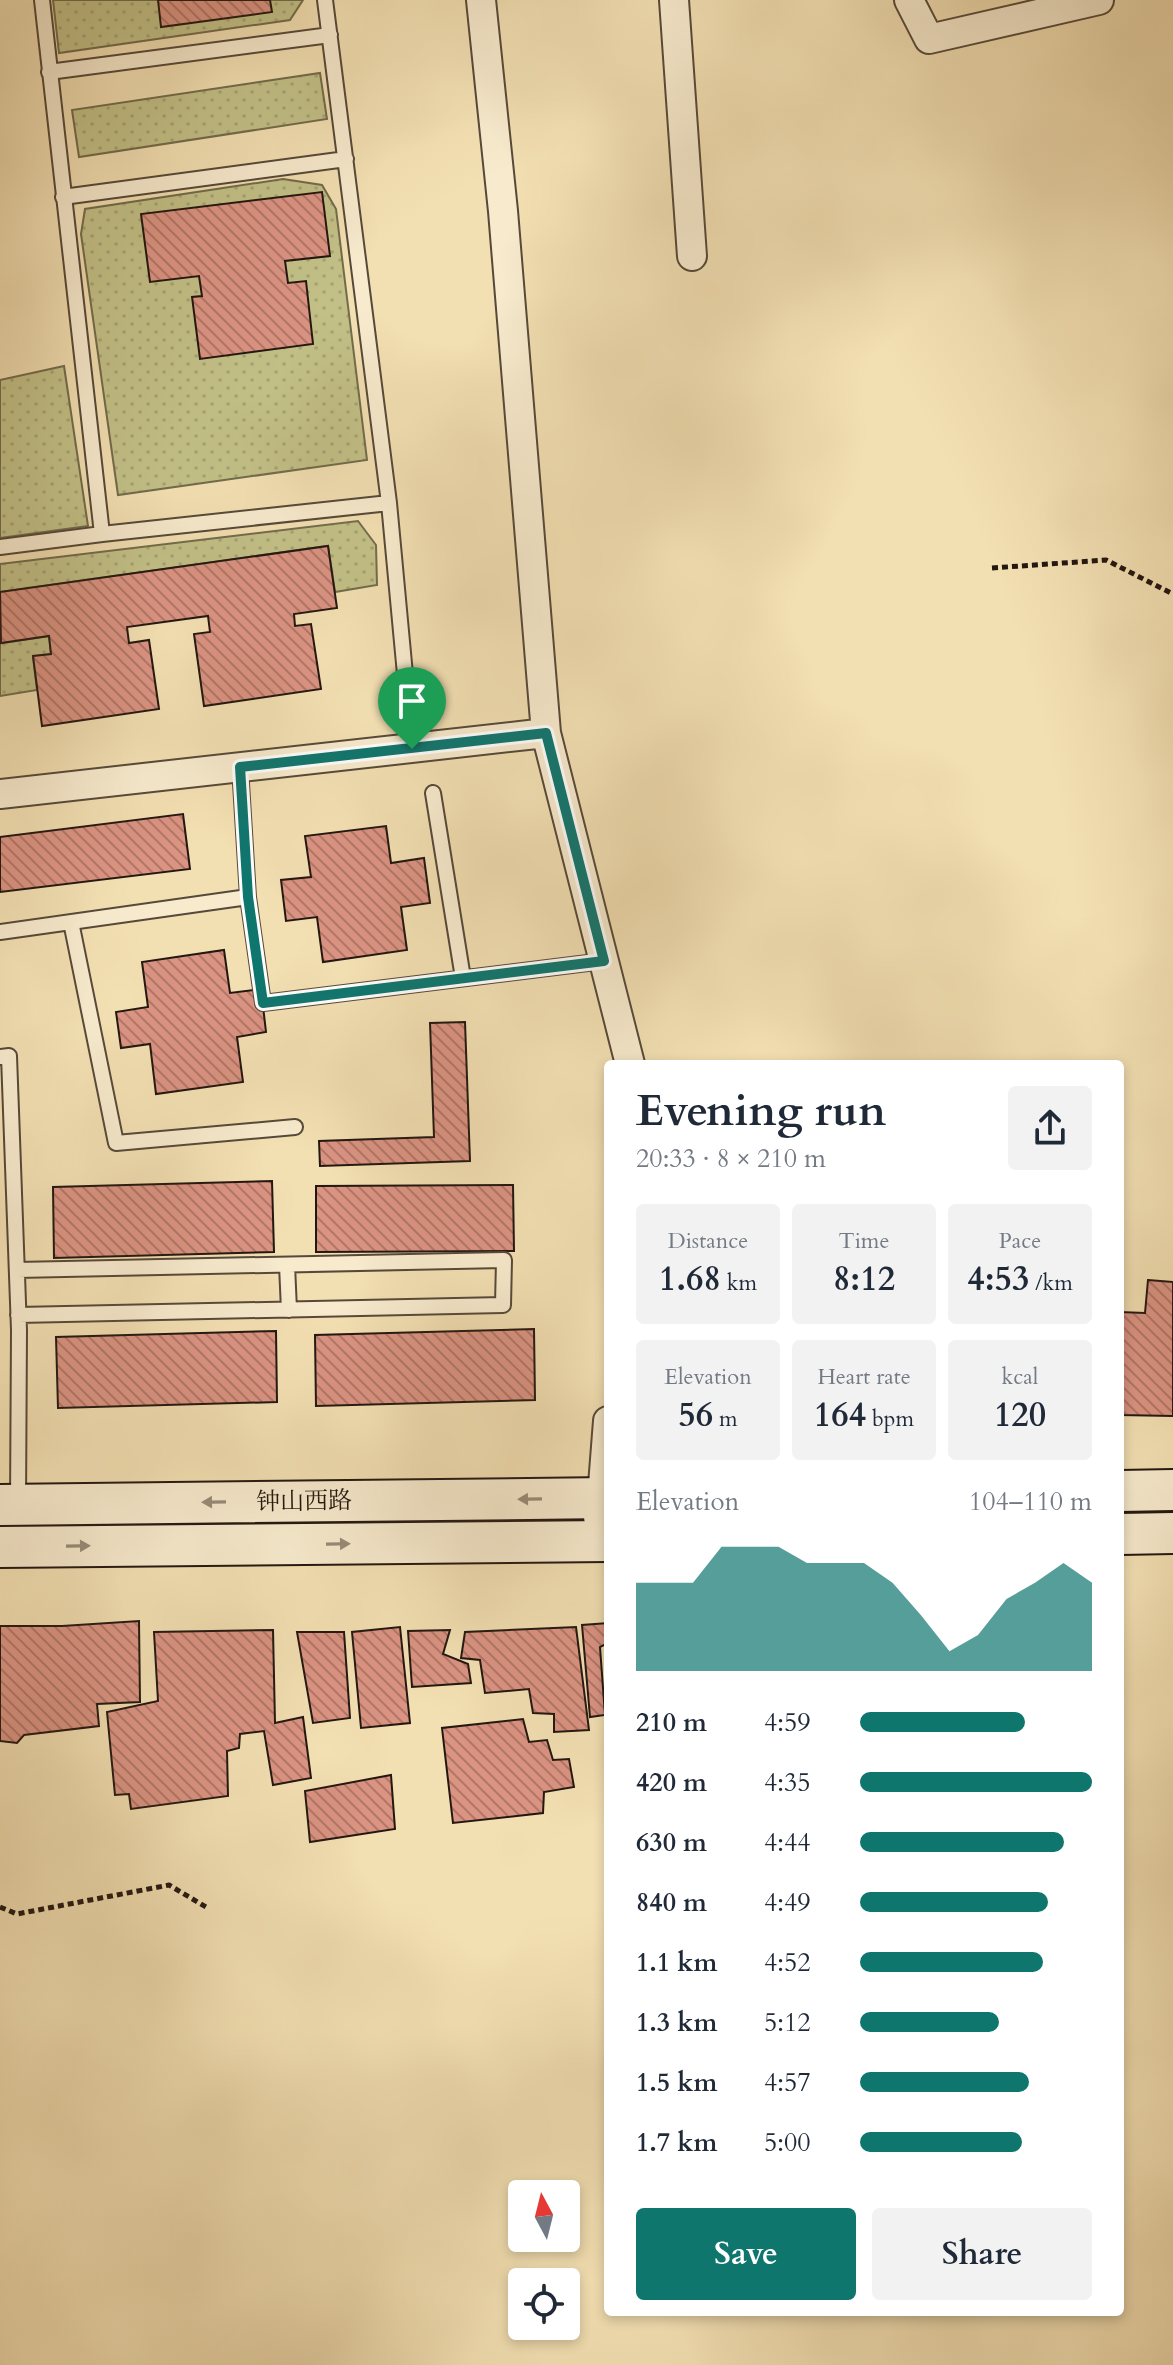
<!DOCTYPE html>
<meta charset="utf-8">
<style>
:root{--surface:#fff;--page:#f2f2f3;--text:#1f2937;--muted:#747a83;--accent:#0f766e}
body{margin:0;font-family:Cardo,"Noto Serif SC",serif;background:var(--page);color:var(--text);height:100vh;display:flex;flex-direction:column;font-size:30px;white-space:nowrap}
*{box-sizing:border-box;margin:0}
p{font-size:26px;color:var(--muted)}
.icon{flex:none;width:44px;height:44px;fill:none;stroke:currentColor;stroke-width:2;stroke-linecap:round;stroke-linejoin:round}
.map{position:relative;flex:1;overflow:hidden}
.sheet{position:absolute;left:604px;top:1060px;width:520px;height:1256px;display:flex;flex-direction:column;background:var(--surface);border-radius:8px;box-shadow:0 4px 12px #0003}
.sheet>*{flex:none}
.needle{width:52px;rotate:353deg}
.controls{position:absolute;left:508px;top:2180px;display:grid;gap:16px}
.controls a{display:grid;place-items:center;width:72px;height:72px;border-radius:8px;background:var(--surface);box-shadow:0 4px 12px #0003;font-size:40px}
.pin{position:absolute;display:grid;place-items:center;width:68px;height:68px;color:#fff;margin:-82px -34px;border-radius:50% 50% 50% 0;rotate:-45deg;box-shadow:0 0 8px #0007}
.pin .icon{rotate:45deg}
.round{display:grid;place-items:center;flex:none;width:84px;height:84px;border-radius:8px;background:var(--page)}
.overview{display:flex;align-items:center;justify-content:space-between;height:136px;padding:0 32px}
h1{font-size:44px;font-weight:700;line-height:60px}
.metrics{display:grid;grid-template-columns:repeat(3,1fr);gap:12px;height:136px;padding:8px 32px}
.metrics div{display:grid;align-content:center;border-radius:8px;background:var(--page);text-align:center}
.metrics b{font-size:34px;font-weight:700}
.metrics small{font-size:22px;font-weight:400}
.metrics p{font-size:22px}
.chart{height:224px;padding:16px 32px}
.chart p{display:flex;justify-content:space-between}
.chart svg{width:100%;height:144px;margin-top:8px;fill:var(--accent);opacity:.7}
.button{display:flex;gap:16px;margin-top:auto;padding:16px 32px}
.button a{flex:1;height:92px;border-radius:8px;background:var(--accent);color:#fff;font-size:32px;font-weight:700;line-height:92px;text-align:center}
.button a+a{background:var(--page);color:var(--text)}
ul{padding:0 32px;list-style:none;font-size:26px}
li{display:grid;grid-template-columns:128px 96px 1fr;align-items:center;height:60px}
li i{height:20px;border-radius:10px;background:var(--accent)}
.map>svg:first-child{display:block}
</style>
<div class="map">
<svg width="1173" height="2365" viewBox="0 0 1173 2365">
<defs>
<pattern id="grass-dots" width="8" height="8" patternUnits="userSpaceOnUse" patternTransform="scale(2)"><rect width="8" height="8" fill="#c2c087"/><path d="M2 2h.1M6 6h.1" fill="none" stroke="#a6a474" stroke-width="1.8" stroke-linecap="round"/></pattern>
<pattern id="building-back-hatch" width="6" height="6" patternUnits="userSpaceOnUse" patternTransform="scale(2)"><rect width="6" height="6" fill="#db9382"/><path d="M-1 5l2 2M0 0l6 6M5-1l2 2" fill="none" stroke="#b17769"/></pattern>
</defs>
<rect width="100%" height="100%" fill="#f2dfb2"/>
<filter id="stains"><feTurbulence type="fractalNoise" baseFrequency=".0025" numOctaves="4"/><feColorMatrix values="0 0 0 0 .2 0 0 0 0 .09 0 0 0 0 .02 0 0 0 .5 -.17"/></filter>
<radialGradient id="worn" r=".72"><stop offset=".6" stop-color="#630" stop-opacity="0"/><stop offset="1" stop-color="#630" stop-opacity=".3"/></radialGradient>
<path fill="url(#grass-dots)" stroke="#726c4c" stroke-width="2" d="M 53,0 L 303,0 L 290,20 L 59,53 Z
M 320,73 L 327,119 L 79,157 L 72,110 Z
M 283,179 L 322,185 L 336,209 L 367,460 L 118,495 L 81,234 L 85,209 Z
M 64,366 L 88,526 L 0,538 L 0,380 Z
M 358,521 L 376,545 L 377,585 L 335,592 L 328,546 L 0,592 L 0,564 Z
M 0,633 L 2,643 L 49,636 L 51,654 L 33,657 L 37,690 L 0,696 Z"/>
<path fill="url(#building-back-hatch)" stroke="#231711" stroke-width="2" d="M 158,0 L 270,0 L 272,12 L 161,27 Z
M 322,192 L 330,256 L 285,261 L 288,283 L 306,281 L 313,344 L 200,359 L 192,297 L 202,296 L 199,276 L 150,282 L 141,214 Z
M 328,546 L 337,608 L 294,614 L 295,626 L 311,624 L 321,689 L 204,706 L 194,634 L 210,632 L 208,616 L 127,627 L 129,643 L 149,640 L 159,709 L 42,726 L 33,656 L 51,654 L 49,636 L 1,643 L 0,592 Z
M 183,814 L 190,869 L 0,892 L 0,837 Z
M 386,826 L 391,863 L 424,858 L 430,903 L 401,907 L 407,950 L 323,962 L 317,917 L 286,921 L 281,880 L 311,877 L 305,836 Z
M 224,950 L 230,993 L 261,989 L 266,1032 L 237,1037 L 243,1082 L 156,1094 L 150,1044 L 121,1048 L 116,1012 L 148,1007 L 142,962 Z
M 465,1022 L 470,1161 L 320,1166 L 319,1141 L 434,1137 L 430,1023 Z
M 272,1181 L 274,1252 L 54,1258 L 53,1187 Z
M 513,1185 L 514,1251 L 316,1252 L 316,1186 Z
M 1148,1280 L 1173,1282 L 1173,1416 L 1120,1415 L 1120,1312 L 1145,1313 Z
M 534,1329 L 535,1400 L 316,1406 L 315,1335 Z
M 276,1331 L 277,1402 L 58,1408 L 56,1337 Z
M 139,1621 L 140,1702 L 97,1704 L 99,1726 L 24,1735 L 17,1743 L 0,1741 L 0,1626 L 62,1626 Z
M 608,1623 L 608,1643 L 600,1647 L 605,1715 L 590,1717 L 582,1625 Z
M 400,1627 L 410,1723 L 361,1728 L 352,1632 Z
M 576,1627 L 589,1730 L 554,1732 L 554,1714 L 533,1713 L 529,1689 L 485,1693 L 480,1660 L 461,1658 L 465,1632 Z
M 273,1630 L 275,1723 L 303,1717 L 311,1778 L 273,1785 L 264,1731 L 240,1734 L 239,1748 L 227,1751 L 228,1796 L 131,1809 L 129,1794 L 115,1795 L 107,1712 L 158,1701 L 154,1632 Z
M 450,1630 L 443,1654 L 468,1664 L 471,1683 L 412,1687 L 408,1631 Z
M 297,1632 L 344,1632 L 350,1718 L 313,1723 Z
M 523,1719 L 529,1742 L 547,1740 L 553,1760 L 569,1759 L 574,1787 L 544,1792 L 543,1813 L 453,1823 L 442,1728 Z
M 391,1775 L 395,1829 L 310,1842 L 305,1791 Z"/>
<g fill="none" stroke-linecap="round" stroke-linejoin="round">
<defs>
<path id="service" d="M 42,0 L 102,534 L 389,503
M 325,0 L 389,503 L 412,749
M 49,72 L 330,35
M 63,197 L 346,159
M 0,547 L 102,534
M 240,767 L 248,897
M 433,793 L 463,978
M 71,922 L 116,1143 L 295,1127
M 0,932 L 248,897 L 263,1003 L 604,961
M 0,1057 L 9,1056 L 19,1330 L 18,1503
M 287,1265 L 289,1310
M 17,1270 L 504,1260 L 503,1305 L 18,1315"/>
<path id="minor" d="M 481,0 L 503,211 L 546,733 L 630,1064
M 674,0 L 692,256
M 909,0 L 929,39 L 1099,0
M 0,794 L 546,733
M 598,1517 L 602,1498 L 608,1421"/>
<path id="secondary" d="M 1120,1491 L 1173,1490
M 0,1505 L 608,1498
M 1120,1534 L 1173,1533
M 0,1547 L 608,1541"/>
</defs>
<use href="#service" stroke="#574939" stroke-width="18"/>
<use href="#minor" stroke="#574939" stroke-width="32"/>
<use href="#secondary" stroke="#231711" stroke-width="44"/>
<path stroke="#231711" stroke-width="5" stroke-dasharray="6 4" stroke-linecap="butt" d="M 992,568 L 1106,560 L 1173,594
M 0,1907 L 17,1914 L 169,1885 L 206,1907"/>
<use href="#service" stroke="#f7eacd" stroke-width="14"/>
<use href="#minor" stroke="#f7eacd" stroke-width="28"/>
<use href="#secondary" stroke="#f7eacd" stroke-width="40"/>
</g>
<defs><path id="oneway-solid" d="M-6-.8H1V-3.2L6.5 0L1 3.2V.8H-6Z" transform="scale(2)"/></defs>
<g fill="#988b78">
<use href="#oneway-solid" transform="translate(530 1499) rotate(179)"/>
<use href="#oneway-solid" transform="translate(214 1502) rotate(179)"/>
<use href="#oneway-solid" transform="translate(338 1544) rotate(-1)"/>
<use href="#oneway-solid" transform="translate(78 1546) rotate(-1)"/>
</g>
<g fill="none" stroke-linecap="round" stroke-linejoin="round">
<defs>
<path id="route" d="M 546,733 L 604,961 L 263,1003 L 248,897 L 240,767 Z"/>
</defs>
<use href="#route" stroke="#fff" stroke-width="16"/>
<use href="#route" stroke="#0f766e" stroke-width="10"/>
</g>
<g text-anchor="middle" stroke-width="6" stroke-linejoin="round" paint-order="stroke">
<g font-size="24" fill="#231711" stroke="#f7eacd">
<text transform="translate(304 1501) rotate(-1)" y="8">钟山西路</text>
</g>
</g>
<rect width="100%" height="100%" filter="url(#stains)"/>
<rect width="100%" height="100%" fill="url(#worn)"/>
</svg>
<div class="controls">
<a><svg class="needle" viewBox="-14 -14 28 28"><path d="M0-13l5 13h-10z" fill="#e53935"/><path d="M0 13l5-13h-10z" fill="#747a83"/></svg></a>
<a><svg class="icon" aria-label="locate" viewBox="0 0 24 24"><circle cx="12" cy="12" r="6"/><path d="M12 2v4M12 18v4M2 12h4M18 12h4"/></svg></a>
</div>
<div class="pin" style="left:412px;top:749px;background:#1e9e55"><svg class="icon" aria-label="arrive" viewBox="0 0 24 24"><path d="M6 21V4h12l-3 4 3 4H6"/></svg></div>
<section class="sheet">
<div class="overview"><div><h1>Evening run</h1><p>20:33 · 8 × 210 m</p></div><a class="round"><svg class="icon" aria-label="share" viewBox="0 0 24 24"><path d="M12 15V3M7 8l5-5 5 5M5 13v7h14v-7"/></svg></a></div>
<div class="metrics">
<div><p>Distance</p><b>1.68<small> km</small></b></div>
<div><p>Time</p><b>8:12</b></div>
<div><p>Pace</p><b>4:53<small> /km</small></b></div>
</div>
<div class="metrics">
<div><p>Elevation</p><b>56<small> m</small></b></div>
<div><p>Heart rate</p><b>164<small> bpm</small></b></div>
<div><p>kcal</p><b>120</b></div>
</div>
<div class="chart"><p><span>Elevation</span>104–110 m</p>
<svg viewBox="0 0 160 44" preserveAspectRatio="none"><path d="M0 44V17L10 17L20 17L30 6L40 6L50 6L60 11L70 11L80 11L90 17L100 27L110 38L120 33L130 22L140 17L150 11L160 17V44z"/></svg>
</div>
<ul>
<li><b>210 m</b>4:59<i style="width:71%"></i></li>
<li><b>420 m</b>4:35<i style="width:100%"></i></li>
<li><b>630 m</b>4:44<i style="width:88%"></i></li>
<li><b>840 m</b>4:49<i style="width:81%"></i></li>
<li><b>1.1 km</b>4:52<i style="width:79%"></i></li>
<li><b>1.3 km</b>5:12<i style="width:60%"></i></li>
<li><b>1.5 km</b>4:57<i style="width:73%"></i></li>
<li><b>1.7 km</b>5:00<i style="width:70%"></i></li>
</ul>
<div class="button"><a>Save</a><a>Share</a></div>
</section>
</div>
